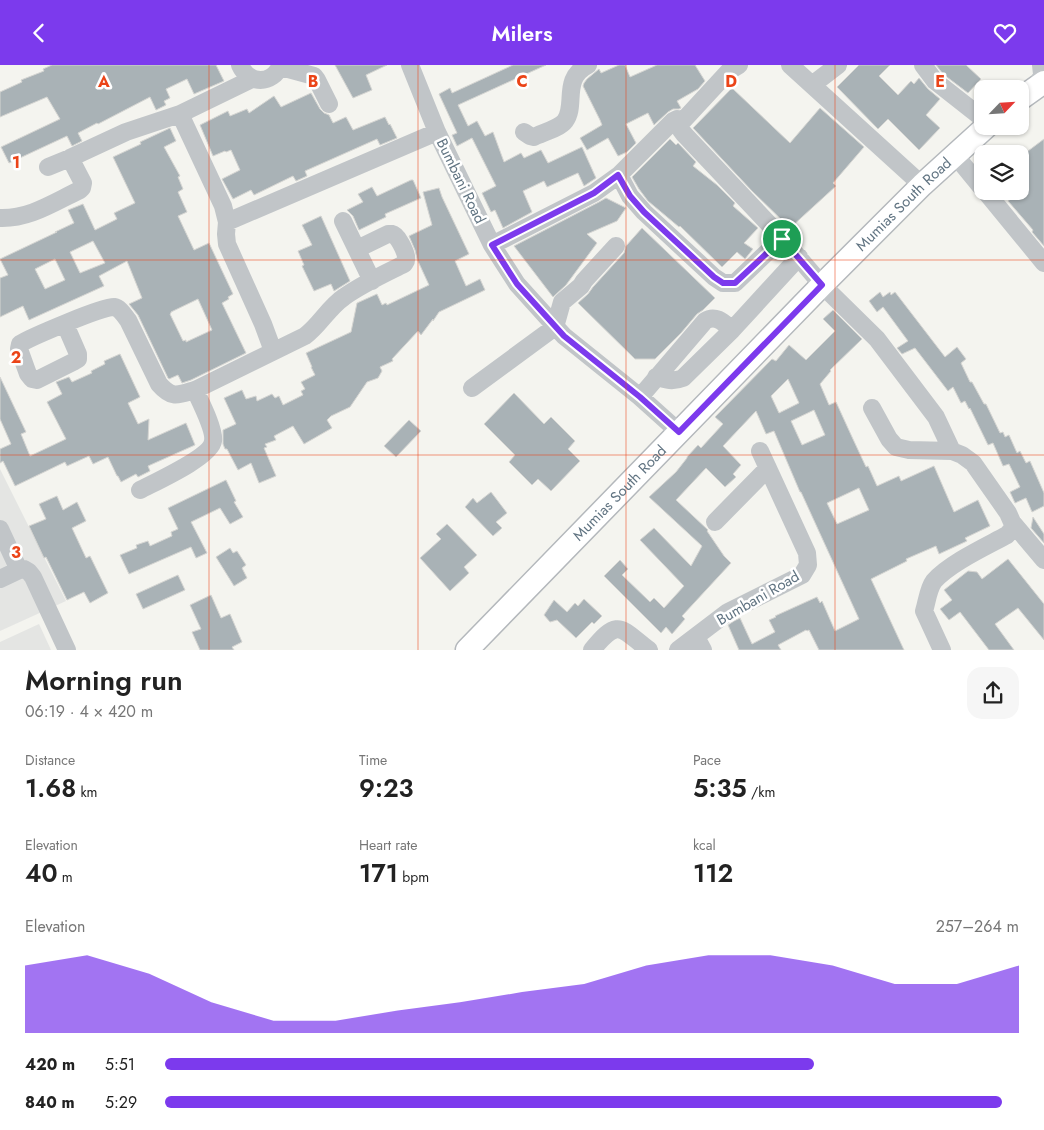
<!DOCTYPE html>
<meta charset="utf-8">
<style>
:root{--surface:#fff;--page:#f6f6f6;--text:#222;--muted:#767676;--accent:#7c3aed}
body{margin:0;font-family:Jost,sans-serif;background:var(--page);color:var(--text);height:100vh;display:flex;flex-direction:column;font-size:19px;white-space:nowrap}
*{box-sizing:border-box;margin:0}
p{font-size:16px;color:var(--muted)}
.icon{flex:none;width:28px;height:28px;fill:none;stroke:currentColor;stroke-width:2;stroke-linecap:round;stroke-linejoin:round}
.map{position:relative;height:585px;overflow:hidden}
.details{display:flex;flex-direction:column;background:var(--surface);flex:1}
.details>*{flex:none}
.needle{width:32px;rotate:65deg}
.tools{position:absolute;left:974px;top:15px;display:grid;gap:10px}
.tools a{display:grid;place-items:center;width:55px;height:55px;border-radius:10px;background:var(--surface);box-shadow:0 1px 4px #0004;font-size:25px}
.pin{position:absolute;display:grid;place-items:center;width:42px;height:42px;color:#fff;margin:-21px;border:2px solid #fff;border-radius:50%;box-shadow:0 1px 5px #0007}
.round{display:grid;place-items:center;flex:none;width:52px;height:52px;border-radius:15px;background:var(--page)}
.headline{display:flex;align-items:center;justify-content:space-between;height:85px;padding:0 25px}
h1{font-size:28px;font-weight:600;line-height:38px}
.figures{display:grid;grid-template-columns:repeat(3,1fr);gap:8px;height:85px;padding:5px 25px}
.figures div{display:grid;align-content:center}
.figures b{font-size:25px;font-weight:600}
.figures small{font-size:14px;font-weight:400}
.figures p{font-size:14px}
.chart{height:140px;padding:10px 25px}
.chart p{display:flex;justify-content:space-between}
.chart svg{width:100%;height:90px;margin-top:5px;fill:var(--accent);opacity:.7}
ul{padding:0 25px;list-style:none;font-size:16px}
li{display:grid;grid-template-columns:80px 60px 1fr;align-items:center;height:38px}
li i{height:12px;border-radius:6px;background:var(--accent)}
header{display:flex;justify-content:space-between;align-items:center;height:65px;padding:0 25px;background:var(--accent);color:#fff;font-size:22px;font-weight:600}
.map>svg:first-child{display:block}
</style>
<header><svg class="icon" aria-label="back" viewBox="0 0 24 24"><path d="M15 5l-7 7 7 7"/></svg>Milers<svg class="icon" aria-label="heart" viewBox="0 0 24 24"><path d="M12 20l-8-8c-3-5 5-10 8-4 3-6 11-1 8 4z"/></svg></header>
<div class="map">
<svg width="1044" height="585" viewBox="0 0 1044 585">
<rect width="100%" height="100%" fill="#f4f4ef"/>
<path fill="#e4e5e3" d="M 0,404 L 66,536 L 0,566 Z
M 39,559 L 51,585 L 0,585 L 0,577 Z"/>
<path fill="#a9b2b6" stroke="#d5d5d2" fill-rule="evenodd" d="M 52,0 L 216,0 L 224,16 L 194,29 L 187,14 L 166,24 L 170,33 L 164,36 L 166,40 L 156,45 L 150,32 L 98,59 L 97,58 L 78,68 L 82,76 L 72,81 L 67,71 L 9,98 L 1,82 L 60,54 L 47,32 L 0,52 L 0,27 L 22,17 L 21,15 L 44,6 L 43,4 Z
M 335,0 L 387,0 L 366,10 L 372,25 L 353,33 Z
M 513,0 L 546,0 L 458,40 L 468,61 L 477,56 L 485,71 L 493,67 L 504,97 L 521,88 L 524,93 L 541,85 L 548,98 L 582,82 L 596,113 L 584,121 L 578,108 L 547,122 L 544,116 L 523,126 L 532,147 L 503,163 L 495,145 L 491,147 L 482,128 L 496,121 L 472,73 L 457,81 L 452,70 L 457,68 L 439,29 L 450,23 L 452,28 Z
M 619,0 L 625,0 L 630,12 L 657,0 L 695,0 L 705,16 L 698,24 L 677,36 L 681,43 L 679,44 L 673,44 L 668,47 L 654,60 L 648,48 L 626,59 L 636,78 L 627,87 L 618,91 L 608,73 L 587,85 L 580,73 L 602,60 L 600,55 L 583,21 L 584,18 L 587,14 L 599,4 L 601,8 Z
M 859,0 L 890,0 L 879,11 L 898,30 L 911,16 L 914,19 L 919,13 L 928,24 L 940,34 L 926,50 L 940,63 L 919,85 L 888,54 L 878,64 L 837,22 Z
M 936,0 L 966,0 L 981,14 L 968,28 L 943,9 Z
M 732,23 L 790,78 L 820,43 L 864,82 L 833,118 L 836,121 L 790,163 L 752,126 L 693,63 Z
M 311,28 L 320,44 L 324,48 L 329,50 L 333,58 L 346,52 L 353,65 L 385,52 L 389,60 L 390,59 L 397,73 L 380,80 L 377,74 L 305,106 L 307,111 L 296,116 L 293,111 L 254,130 L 251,125 L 233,134 L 222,114 L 240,105 L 231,85 L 226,87 L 225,86 L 213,91 L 200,60 L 228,46 L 230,51 L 247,44 L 249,48 L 274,31 L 281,42 Z
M 170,63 L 176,76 L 164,82 L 180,111 L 178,112 L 183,124 L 178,127 L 187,147 L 178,151 L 194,185 L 209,178 L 233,229 L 228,232 L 229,234 L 222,238 L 246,288 L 191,315 L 182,318 L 178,310 L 169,314 L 168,313 L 138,250 L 129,239 L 142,233 L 127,196 L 99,211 L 104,221 L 29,255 L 23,241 L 0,252 L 0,213 L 8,210 L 0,194 L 57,167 L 55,167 L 74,158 L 68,145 L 83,139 L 95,165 L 117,154 L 114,148 L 135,138 L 113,92 L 141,79 L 140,77 ZM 93,176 L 105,198 L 80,208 L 70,187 ZM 55,194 L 65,215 L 45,224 L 35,204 ZM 198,234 L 212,265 L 186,277 L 186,275 L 183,276 L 170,249 L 171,248 L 171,247 Z
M 670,74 L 676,80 L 678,78 L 696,97 L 693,101 L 717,120 L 735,138 L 733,141 L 758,163 L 744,178 L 753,184 L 745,194 L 737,187 L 722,202 L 680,161 L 679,162 L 648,136 L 639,124 L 632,112 Z
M 1044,74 L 1044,181 L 1032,167 L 1033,165 L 1008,136 L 1022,125 L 1024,89 Z
M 411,115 L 413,115 L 421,133 L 385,149 L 386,152 L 359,165 L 353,151 L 347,145 L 363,137 L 358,129 L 372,122 L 377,131 Z
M 439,123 L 442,132 L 469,189 L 455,196 L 466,221 L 480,214 L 485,225 L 439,247 L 433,256 L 433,254 L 421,270 L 418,266 L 392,294 L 393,296 L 380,302 L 382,306 L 378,313 L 367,317 L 350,342 L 331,351 L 327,355 L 332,363 L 304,379 L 293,361 L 274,371 L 276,375 L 265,379 L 267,382 L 264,383 L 276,411 L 259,418 L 251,398 L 238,405 L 227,384 L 225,384 L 223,379 L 223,365 L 236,359 L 224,333 L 242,325 L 246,334 L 256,331 L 257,336 L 272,329 L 275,333 L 279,331 L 283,340 L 303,330 L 301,326 L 305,324 L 301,317 L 315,310 L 311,302 L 312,302 L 306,288 L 351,267 L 357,238 L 377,229 L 382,240 L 386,238 L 387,240 L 429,220 L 417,194 L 415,185 L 409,171 L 432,160 L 423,127 Z
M 606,133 L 626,143 L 617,156 L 587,169 L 597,178 L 566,220 L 553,232 L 514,181 L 599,137 Z
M 321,151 L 350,216 L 334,226 L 331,219 L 314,226 L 302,201 L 304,200 L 298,186 L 312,180 L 302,160 Z
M 642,163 L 715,233 L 703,245 L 697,249 L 681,268 L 655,294 L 635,294 L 578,238 L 588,229 L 593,222 L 624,188 L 626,181 Z
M 880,227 L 883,232 L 890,227 L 891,230 L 895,227 L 945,292 L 957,282 L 966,294 L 961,298 L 970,317 L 972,317 L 984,339 L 986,339 L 1000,368 L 1003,367 L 1005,372 L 1009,370 L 1017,388 L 1020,386 L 1026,398 L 1030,396 L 1044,428 L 1044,441 L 1032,447 L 1026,433 L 1015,438 L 1010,427 L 1020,422 L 1009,399 L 1003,401 L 993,378 L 988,380 L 970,343 L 969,344 L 965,336 L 961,338 L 953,322 L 948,326 L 915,283 L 902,289 L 897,283 L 908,276 L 883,242 L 877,247 L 869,236 Z
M 833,245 L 862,274 L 830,305 L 831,306 L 820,319 L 829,340 L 836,337 L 852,372 L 866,402 L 868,401 L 877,421 L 899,411 L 901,416 L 934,401 L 954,447 L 978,435 L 990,461 L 965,473 L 967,476 L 939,489 L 936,481 L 906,494 L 907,496 L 871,514 L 904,585 L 819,585 L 809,565 L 807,566 L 806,565 L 778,580 L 781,585 L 739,585 L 728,560 L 734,556 L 740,553 L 752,579 L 775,567 L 769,555 L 776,552 L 775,551 L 817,532 L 820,538 L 822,536 L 835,566 L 859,554 L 801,427 L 800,427 L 774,366 L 766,369 L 756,346 L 723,381 L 741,400 L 733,409 L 736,412 L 725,422 L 706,403 L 676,435 L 708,465 L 707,466 L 724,491 L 731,498 L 682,551 L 685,554 L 672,569 L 666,562 L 661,568 L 604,511 L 620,495 L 628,504 L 622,510 L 650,537 L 654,533 L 664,543 L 684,521 L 640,475 L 654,463 L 691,501 L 702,481 L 649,432 L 676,407 L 687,393 L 687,392 L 698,380 L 701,383 L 723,359 L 715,352 L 772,294 L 776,296 L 789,280 L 806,295 L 835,266 L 823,254 ZM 788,314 L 799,338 L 779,348 L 771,331 ZM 814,345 L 825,370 L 802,380 L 791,356 ZM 859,423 L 869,445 L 837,459 L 827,438 Z
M 120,289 L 140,332 L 128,338 L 138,359 L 149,354 L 148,375 L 186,358 L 195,380 L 148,401 L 150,406 L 138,412 L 136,409 L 121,417 L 118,411 L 117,411 L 108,392 L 93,399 L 89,391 L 67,401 L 65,397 L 15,421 L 3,396 L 0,398 L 0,384 L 11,379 L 0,354 L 0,312 L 26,367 L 21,369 L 30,391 L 66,374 L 47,337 L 62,329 L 56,317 L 69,312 L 72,317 L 92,308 L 91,306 L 105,299 L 104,296 Z
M 514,328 L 544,359 L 551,352 L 575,376 L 568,384 L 580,396 L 551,426 L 538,414 L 532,420 L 509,397 L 515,390 L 484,359 Z
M 409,355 L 421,366 L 396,392 L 384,381 Z
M 226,415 L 236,436 L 234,437 L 243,452 L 230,459 L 220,443 L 191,457 L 207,488 L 196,493 L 191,482 L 129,509 L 120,490 L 137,483 L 136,480 L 148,476 L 150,481 L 172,471 L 171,467 L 178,464 L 168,443 Z
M 491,427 L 507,448 L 496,457 L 502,463 L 493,471 L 465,442 L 473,433 L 477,438 Z
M 57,431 L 63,445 L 77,437 L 86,456 L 72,463 L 86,493 L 90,491 L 108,528 L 90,538 L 84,527 L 67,535 L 46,492 L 44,493 L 29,461 L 46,454 L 39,439 Z
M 1033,452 L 1044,469 L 1044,478 L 1031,463 Z
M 447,459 L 477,490 L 464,502 L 469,508 L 450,526 L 420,493 L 441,474 L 436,469 Z
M 230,483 L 233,488 L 237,486 L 246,500 L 242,503 L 247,513 L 234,521 L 216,492 Z
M 1008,494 L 1044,539 L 1044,575 L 1018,543 L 995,559 L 1014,585 L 989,585 L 960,547 L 949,555 L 940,544 L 952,535 L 944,525 L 968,506 L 977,507 L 982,514 Z
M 178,510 L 185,525 L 143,544 L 136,529 Z
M 211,530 L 221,553 L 230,549 L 242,577 L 232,582 L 234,585 L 200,585 L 192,567 L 201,564 L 190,540 Z
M 584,534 L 602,551 L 594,559 L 592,557 L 576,573 L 557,555 L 550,557 L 544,550 L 554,535 L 567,547 L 575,538 L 578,541 Z"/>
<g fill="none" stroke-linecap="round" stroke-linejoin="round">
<defs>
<g id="major">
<path d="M 1020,34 L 1044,17"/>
<path id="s1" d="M 467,585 L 822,220 L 922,120 L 987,61"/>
</g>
</defs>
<use href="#major" stroke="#b4b8bc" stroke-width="25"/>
<path stroke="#c1c5c8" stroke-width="18" d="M 240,0 C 249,20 272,20 281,0
M 410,0 L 437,67 L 492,180 L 517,219 L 564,271 L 640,332 L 679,367
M 739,0 L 729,6 L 680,59 L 681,65 L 684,69 L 782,173 L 822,220 L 877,274 L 936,352 L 952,386
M 790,0 L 922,120
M 923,0 L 935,16 L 982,53
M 281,2 L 314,11 L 317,15 L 329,39
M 812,20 L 838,0
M 1038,21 L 1042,9 L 1041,0
M 180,49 L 252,14
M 524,67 L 530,71 L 534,72 C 542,68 560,63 565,56 C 577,40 561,14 588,0
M 955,90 L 982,123
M 70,93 L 126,67 L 180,49 L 223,141 L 227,157 L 437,67
M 619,110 L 630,131 L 644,147 L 714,212 L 723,218 L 735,218 L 782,173
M 985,126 L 1044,198
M 0,153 C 30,154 54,137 80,125 L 82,123 L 83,118 L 70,93 L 48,102
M 343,156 L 372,216
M 227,157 L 226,169 L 227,179 L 263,259 L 273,286
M 492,180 L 594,128 L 619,110 L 673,56 L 677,54 L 680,59
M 65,259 L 78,289 L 78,294 L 73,297 L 37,315 L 32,314 L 28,309 L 19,284 L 20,279 C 29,273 106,240 114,242 C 120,243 124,250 128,255 L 159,319 C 172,334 178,330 195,325 L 305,271 C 320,260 328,243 344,232 C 362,219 384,209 404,199 C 406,196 407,196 406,191 C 405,186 398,170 392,169 C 391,169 390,169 388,169 L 357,184
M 656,312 C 666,315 673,317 683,313 L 732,265 L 799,192
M 472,323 L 555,262 L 562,237 L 581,221 L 584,216 L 616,181
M 640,332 L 705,256 C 716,249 724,258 732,265
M 872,343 L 889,374 L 896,382 L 909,385 L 952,386 L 962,390 L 973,398 L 1008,448 L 1012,457 L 1013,463 L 1007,470 C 985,482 950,498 934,516 C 928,524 927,537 924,546 L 942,585
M 140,425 C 155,417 211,392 213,376 C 215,365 200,336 195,325
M 715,457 L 768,403
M 1012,457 L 1044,495
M 0,464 L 19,505
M 0,514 L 19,505 L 24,504 L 29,507 L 33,512 L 67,585
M 696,572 L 703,585
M 592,585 C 619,552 620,563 649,585
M 678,585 L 728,547 L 802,510 L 808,500 L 807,488 L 760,386"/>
<use href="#major" stroke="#fff" stroke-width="22"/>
</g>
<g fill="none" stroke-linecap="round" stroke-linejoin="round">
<defs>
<path id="route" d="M 618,110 L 630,131 L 644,147 L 714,212 L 723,218 L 735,218 L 782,174 L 822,220 L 679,367 L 640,332 L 564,271 L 517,219 L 492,180 L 594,128 Z"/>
</defs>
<use href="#route" stroke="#fff" stroke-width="10"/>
<use href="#route" stroke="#7c3aed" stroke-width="6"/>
</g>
<path fill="none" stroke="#eb4418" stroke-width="1" stroke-opacity="0.55" d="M 209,0 L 209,585M 418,0 L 418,585M 626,0 L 626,585M 835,0 L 835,585M 0,195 L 1044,195M 0,390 L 1044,390"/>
<g text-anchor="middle" stroke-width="5" stroke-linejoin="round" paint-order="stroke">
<g font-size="15" fill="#617482" stroke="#fff">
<text transform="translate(461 116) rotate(64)" y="5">Bumbani Road</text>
<text dy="5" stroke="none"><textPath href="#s1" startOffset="624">Mumias South Road</textPath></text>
<text dy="5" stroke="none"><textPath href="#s1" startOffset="219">Mumias South Road</textPath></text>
<text transform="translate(758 533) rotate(-30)" y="5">Bumbani Road</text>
</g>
</g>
<g font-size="16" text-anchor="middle" font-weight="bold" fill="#eb4418" stroke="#fff" stroke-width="5" stroke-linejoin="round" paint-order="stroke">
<text x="104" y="22">A</text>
<text x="313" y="22">B</text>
<text x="522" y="22">C</text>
<text x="731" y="22">D</text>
<text x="940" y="22">E</text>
<text x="16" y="103">1</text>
<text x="16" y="298">2</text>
<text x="16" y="493">3</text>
</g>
</svg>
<div class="tools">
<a><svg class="needle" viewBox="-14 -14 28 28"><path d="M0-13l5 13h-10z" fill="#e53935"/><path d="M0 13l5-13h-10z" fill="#767676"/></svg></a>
<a><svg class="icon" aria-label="layers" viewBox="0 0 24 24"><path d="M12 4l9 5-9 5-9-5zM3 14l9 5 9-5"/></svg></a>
</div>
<div class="pin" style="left:782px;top:174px;background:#1e9e55"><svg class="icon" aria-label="arrive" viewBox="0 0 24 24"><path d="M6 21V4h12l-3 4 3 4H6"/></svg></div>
</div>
<section class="details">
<div class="headline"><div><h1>Morning run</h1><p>06:19 · 4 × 420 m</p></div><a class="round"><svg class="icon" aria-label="share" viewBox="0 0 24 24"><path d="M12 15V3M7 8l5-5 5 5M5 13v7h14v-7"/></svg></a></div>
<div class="figures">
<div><p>Distance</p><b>1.68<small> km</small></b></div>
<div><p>Time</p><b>9:23</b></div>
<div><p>Pace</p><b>5:35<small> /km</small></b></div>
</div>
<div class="figures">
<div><p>Elevation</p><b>40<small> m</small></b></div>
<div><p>Heart rate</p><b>171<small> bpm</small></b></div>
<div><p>kcal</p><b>112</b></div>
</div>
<div class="chart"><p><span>Elevation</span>257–264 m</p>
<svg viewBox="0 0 160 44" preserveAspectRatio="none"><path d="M0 44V11L10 6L20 15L30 29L40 38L50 38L60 33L70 29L80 24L90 20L100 11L110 6L120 6L130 11L140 20L150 20L160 11V44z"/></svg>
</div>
<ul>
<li><b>420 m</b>5:51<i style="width:76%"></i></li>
<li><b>840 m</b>5:29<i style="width:98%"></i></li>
</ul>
</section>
